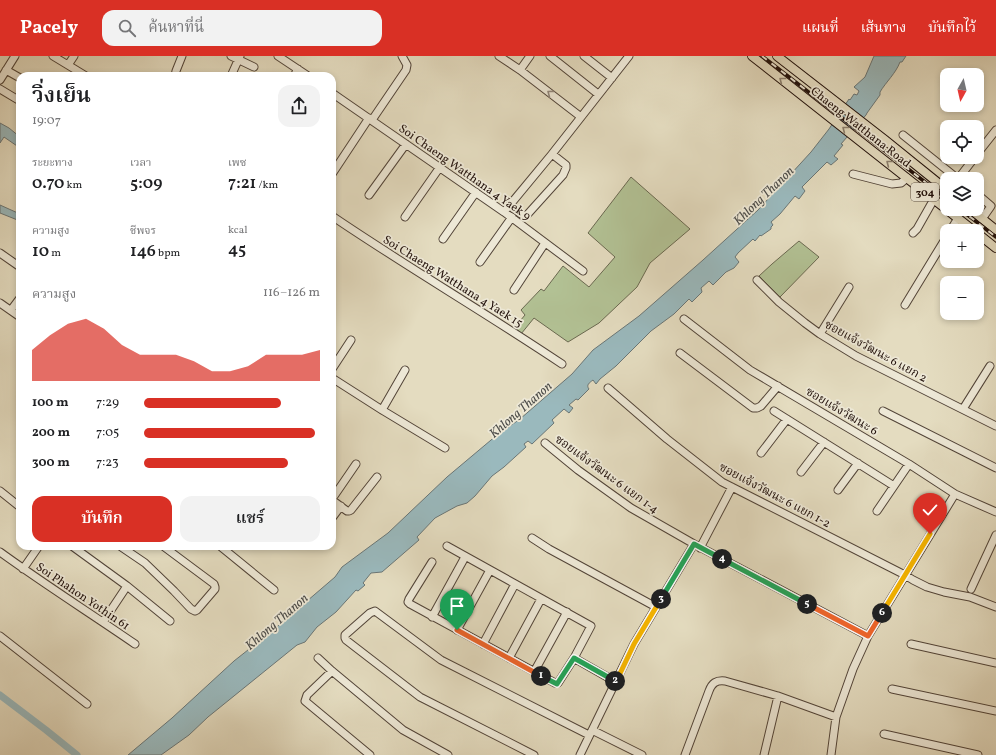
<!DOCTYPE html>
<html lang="th">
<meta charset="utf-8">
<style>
:root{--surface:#fff;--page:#f2f2f2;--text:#202124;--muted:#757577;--accent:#d93025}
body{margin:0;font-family:Vollkorn,"Noto Serif Thai",serif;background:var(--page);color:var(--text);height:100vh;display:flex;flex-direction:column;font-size:15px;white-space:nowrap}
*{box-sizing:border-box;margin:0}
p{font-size:13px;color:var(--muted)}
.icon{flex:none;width:22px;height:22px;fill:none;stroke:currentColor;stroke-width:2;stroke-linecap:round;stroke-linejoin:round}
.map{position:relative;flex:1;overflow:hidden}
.panel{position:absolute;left:16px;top:16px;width:320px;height:478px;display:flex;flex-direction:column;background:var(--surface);border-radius:12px;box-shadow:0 2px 6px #0003}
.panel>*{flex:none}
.needle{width:26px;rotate:188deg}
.buttons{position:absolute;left:940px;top:12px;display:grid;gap:8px}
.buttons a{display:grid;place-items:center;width:44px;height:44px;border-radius:8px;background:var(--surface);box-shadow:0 2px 6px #0003;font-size:20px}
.pin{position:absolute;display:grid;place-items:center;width:34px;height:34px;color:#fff;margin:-41px -17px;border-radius:50% 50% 50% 0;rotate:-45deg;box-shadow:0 0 4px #0007}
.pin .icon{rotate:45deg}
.km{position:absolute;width:20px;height:20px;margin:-10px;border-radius:50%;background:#222;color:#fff;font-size:11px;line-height:20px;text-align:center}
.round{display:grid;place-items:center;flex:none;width:42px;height:42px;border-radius:12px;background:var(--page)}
.headline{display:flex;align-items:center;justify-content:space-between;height:68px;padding:0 16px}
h1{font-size:22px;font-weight:600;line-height:30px}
.figures{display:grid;grid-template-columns:repeat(3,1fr);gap:6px;height:68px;padding:4px 16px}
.figures div{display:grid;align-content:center}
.figures b{font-size:17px;font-weight:600}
.figures small{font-size:11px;font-weight:400}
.figures p{font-size:11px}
.chart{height:112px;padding:8px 16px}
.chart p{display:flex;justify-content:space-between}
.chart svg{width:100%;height:72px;margin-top:4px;fill:var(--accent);opacity:.7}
.button{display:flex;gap:8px;margin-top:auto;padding:8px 16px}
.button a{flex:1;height:46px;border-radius:12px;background:var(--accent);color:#fff;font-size:16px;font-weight:600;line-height:46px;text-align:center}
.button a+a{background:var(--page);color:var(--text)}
ul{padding:0 16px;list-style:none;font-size:13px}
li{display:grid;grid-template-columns:64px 48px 1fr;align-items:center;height:30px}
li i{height:10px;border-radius:5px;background:var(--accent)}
header{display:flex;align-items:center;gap:24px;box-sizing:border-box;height:56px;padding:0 20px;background:var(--accent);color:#fff}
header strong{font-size:19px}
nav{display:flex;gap:22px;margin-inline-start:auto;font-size:14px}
.search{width:280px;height:36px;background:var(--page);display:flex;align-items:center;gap:10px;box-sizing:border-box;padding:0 14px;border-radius:12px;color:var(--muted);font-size:15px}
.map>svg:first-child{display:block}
</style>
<header>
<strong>Pacely</strong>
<div class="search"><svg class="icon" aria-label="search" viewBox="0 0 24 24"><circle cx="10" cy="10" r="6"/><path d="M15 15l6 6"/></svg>ค้นหาที่นี่</div>
<nav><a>แผนที่</a><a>เส้นทาง</a><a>บันทึกไว้</a></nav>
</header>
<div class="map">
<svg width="996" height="699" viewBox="0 0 996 699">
<rect width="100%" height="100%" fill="#e4dcc0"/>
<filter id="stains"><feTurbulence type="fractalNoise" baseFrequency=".005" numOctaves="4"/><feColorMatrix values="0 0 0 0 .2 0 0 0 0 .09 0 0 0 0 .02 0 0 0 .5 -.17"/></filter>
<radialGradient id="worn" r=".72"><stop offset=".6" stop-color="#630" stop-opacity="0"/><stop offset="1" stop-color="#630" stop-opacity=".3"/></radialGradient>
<path fill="#b2c194" stroke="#6a6950" d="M 631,121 L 690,173 L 650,207 L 637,231 L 599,267 L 568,286 L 534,262 L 521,278 L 515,271 L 525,259 L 521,254 L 541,233 L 544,235 L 563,210 L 589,231 L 615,201 L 588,177 Z
M 799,185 L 819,201 L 780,241 L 759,220 L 772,208 Z"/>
<path fill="#9ab9bd" stroke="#6a7676" d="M 874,0 L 906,0 L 902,6 L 900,6 C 896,17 886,26 880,36 L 880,39 L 867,57 L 866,59 L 841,88 L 843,89 L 834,100 L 838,103 L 831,109 L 827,106 L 802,131 L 805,135 L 799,143 L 795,140 L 780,158 L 771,166 L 773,169 L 771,171 L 771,173 L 761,180 L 760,179 L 755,185 L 753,183 L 738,197 L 735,201 L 739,206 L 734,212 L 726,216 L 713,229 L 709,225 L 701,232 L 702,236 L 692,246 L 689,243 L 674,258 L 651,275 L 616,310 L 600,323 L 596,328 L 593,324 C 589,327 586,329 589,333 L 578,344 L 576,343 L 569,349 L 573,352 L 569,357 L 564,353 L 552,364 L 554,367 L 532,388 L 528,385 L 524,388 L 526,391 L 504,411 L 492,420 L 475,440 L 467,447 L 457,450 L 435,462 L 417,481 L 419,484 L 382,516 L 371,517 L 363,527 L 365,529 L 358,535 L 356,534 L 336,556 L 317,571 L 305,586 L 297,589 L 208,661 L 189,679 L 161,699 L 128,699 L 172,662 L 234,605 L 272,575 L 335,521 L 342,511 L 388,477 L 447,421 L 497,379 L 520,363 L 572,318 L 593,294 L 639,260 L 703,204 L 758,154 L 811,96 L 829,73 L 849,43 L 850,44 L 854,38 L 857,39 L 859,35 L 854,31 L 865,21 Z
M 0,67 L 9,72 L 20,81 L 20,92 L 4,81 L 0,87 Z
M 0,149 L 20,158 L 20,165 L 0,157 Z"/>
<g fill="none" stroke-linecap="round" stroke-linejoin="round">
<path stroke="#9ab9bd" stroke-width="7" d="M 0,639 L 46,674 L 77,699"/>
<defs>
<path id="minor" d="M 53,0 L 86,20
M 231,0 L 254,11
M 278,0 L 308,20
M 499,0 L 520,14 L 581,61
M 550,0 L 598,38
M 584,0 L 612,22
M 68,9 L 74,0
M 6,14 L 20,22
M 520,14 L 530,0
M 175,20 L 176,15 L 182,0
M 231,20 L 240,0
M 294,20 L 298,13
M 0,24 L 15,0
M 0,33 L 20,45
M 332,37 L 504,156 L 583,215
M 372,64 L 406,14 L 407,9 L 402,0
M 903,79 L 958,123
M 977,98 L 996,74
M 332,118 L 369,62
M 853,118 L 892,128 L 901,127 L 907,122
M 958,123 L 975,101
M 977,138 L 991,150 L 989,153 L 982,163
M 369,139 L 406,88
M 510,150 L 524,160 L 526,160 L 563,119 L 566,112 L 566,109 L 552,98
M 504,156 L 552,98 L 629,0
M 332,160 C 407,211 486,257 562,308
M 405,161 L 440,111
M 950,175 L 958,162
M 913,177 L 917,173 L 934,143
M 443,183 L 476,136
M 0,197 L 20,211
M 480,206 L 512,161
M 757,224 L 779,246 L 805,267 L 820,278 L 856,300 L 996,370
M 514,234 L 545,187
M 0,247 L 20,261
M 905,249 L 947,180
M 11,254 L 20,242
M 684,263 L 750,314 L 909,408 L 955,438 L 996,456
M 820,278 L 849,231
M 680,297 L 753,352 L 757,352 L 761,350 L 778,330
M 332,313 L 351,284
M 332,322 L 382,354 L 445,392
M 608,332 L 667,383 L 722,426 L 905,519 L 913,524 L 927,531 L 944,536 L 970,541 L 996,551
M 963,353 L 990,310
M 382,354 L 405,314
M 774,355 L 894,430 L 909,408
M 883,355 L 996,412
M 545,387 L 578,414 L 631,452 L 694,488 L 868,580
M 761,397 L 787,363
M 801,416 L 824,386
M 838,434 L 858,407
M 0,435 L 20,451
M 332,443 L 356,408
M 332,444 L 347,455 L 349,455 L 351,454 L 377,421
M 877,455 L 894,430
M 332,462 L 341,450
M 532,482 L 549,493 L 656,551
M 72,490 L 127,530 L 170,565
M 120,490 L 145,507 L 174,535 L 191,553 L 195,555 L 197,554 L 215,533 L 215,531 L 214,528 L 163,490
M 220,490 L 274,534
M 700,492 L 732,431
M 0,496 C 44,528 90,557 135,588
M 432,506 L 409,543 L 408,546 L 410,548 L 555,627 L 558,627 L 574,602 L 591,570 L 447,490
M 23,513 L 39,490
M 971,533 L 996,479
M 432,561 L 465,501
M 103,566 L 127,530
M 457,574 L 490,514
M 0,580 L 87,648
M 483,588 L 515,528
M 911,588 L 996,607
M 318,602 L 332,615 L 403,674 L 448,699
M 509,602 L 541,543
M 574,602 L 616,626
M 332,615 L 307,639 L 305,645 L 370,699
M 534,616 L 567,556
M 892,633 L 996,655
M 592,674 L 642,699
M 884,678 L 978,699
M 534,699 L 420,641 L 346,584 L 345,582 L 345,579 L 370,557 L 375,555 L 441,604 L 589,679
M 580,699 L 634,588 L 694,488
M 685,699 L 709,635 C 712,627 716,624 725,625 L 778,640 L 836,661
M 764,699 L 778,640
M 831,699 L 836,661 L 853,613 L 868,580 L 955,438"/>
<path id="major" d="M 752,0 L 974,175
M 777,0 L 885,84 L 947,134
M 970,153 L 996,174
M 977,177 L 996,192"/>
</defs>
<use href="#minor" stroke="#524438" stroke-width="9"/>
<use href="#major" stroke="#22110b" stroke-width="10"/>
<use href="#minor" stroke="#ede8d6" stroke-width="7"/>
<use href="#major" stroke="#e4dcc0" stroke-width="8"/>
<defs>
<path id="rail" d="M 762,0 L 947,143
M 960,153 L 996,181"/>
</defs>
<use href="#rail" stroke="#22110b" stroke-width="3.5"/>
<use href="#rail" stroke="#ede8d6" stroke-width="2" stroke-dasharray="6" stroke-linecap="butt"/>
</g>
<defs><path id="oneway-chevron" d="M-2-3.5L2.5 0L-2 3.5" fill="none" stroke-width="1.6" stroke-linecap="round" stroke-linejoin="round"/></defs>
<g stroke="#8d816f">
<use href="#oneway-chevron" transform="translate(782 24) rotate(-142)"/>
<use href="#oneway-chevron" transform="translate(845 73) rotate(-142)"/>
<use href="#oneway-chevron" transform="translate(889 107) rotate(-142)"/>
</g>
<use stroke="#92877b" href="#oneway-chevron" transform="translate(550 37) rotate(-143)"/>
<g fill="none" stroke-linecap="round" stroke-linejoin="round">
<defs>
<path id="split-1" d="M 457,574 L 541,620"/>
<path id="split-2" d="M 541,620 L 557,628 L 574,602 L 615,625"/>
<path id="split-3" d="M 615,625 L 616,626 L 634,588 L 661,543"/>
<path id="split-4" d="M 661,543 L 694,488 L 722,503"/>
<path id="split-5" d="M 722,503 L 807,548"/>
<path id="split-6" d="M 807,548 L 868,580 L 882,557"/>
<path id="split-7" d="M 882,557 L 930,478"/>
</defs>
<use href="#split-1" stroke="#fff" stroke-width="8"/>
<use href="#split-2" stroke="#fff" stroke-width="8"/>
<use href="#split-3" stroke="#fff" stroke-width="8"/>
<use href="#split-4" stroke="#fff" stroke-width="8"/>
<use href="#split-5" stroke="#fff" stroke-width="8"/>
<use href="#split-6" stroke="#fff" stroke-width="8"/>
<use href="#split-7" stroke="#fff" stroke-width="8"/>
<use href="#split-1" stroke="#f0652b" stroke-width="5"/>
<use href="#split-2" stroke="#22a559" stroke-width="5"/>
<use href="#split-3" stroke="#f5b400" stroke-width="5"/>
<use href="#split-4" stroke="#22a559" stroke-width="5"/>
<use href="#split-5" stroke="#22a559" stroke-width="5"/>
<use href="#split-6" stroke="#f0652b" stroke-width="5"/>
<use href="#split-7" stroke="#f5b400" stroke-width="5"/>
</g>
<g text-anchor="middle" stroke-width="3.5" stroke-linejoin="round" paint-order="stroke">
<rect fill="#ede8d6" stroke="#5f5248" stroke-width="1" x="911" y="127" width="28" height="18" rx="3"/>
<g font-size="11" font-weight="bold" fill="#22110b">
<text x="925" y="140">304</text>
</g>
<g font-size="12" fill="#22110b" stroke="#ede8d6">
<text transform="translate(861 71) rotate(38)" y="4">Chaeng Watthana Road</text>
<text transform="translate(465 116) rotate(35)" y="4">Soi Chaeng Watthana 4 Yaek 9</text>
<text transform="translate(453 225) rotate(32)" y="4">Soi Chaeng Watthana 4 Yaek 15</text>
<text transform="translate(876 295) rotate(29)" y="4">ซอยแจ้งวัฒนะ 6 แยก 2</text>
<text transform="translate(842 355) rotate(31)" y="4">ซอยแจ้งวัฒนะ 6</text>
<text transform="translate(607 418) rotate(36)" y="4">ซอยแจ้งวัฒนะ 6 แยก 1-4</text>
<text transform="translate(775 439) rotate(28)" y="4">ซอยแจ้งวัฒนะ 6 แยก 1-2</text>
<text transform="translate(83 540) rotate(34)" y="4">Soi Phahon Yothin 61</text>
</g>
<g font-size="13" font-style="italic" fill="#4c4c49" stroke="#ede8d6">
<text transform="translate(763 139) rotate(-44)" y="5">Khlong Thanon</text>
<text transform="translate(520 353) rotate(-41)" y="5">Khlong Thanon</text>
<text transform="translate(276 565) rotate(-41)" y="5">Khlong Thanon</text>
</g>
</g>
<rect width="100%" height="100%" filter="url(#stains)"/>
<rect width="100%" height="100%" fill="url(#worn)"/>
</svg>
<div class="buttons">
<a><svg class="needle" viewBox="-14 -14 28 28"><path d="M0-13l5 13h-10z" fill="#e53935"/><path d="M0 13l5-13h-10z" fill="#757577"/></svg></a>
<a><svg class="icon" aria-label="locate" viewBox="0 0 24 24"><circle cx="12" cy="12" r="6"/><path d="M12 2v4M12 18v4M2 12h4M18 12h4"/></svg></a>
<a><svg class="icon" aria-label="layers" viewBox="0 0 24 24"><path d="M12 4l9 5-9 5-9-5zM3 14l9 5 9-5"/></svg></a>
<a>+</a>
<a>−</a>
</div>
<div class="pin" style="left:457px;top:574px;background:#1e9e55"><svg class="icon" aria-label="arrive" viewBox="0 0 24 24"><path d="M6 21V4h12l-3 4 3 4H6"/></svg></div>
<div class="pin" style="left:930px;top:478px;background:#d93025"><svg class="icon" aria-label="check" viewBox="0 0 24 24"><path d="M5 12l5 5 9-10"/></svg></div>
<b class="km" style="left:541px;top:620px">1</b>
<b class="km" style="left:615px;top:625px">2</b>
<b class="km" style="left:661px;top:543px">3</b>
<b class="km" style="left:722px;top:503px">4</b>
<b class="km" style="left:807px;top:548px">5</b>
<b class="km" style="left:882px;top:557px">6</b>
<section class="panel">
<div class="headline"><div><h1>วิ่งเย็น</h1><p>19:07</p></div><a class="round"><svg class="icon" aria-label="share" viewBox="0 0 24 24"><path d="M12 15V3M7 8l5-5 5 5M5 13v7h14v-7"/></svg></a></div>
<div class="figures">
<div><p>ระยะทาง</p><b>0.70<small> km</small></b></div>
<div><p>เวลา</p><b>5:09</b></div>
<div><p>เพซ</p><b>7:21<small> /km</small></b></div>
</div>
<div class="figures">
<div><p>ความสูง</p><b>10<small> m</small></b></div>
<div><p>ชีพจร</p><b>146<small> bpm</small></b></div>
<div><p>kcal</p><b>45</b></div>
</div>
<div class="chart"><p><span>ความสูง</span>116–126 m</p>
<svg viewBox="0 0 160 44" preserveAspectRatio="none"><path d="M0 44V25L10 16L20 9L30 6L40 12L50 22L60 28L70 28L80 28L90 32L100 38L110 38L120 35L130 28L140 28L150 28L160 25V44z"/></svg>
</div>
<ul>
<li><b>100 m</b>7:29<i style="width:78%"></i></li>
<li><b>200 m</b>7:05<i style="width:97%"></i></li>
<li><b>300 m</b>7:23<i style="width:82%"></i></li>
</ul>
<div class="button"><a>บันทึก</a><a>แชร์</a></div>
</section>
</div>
